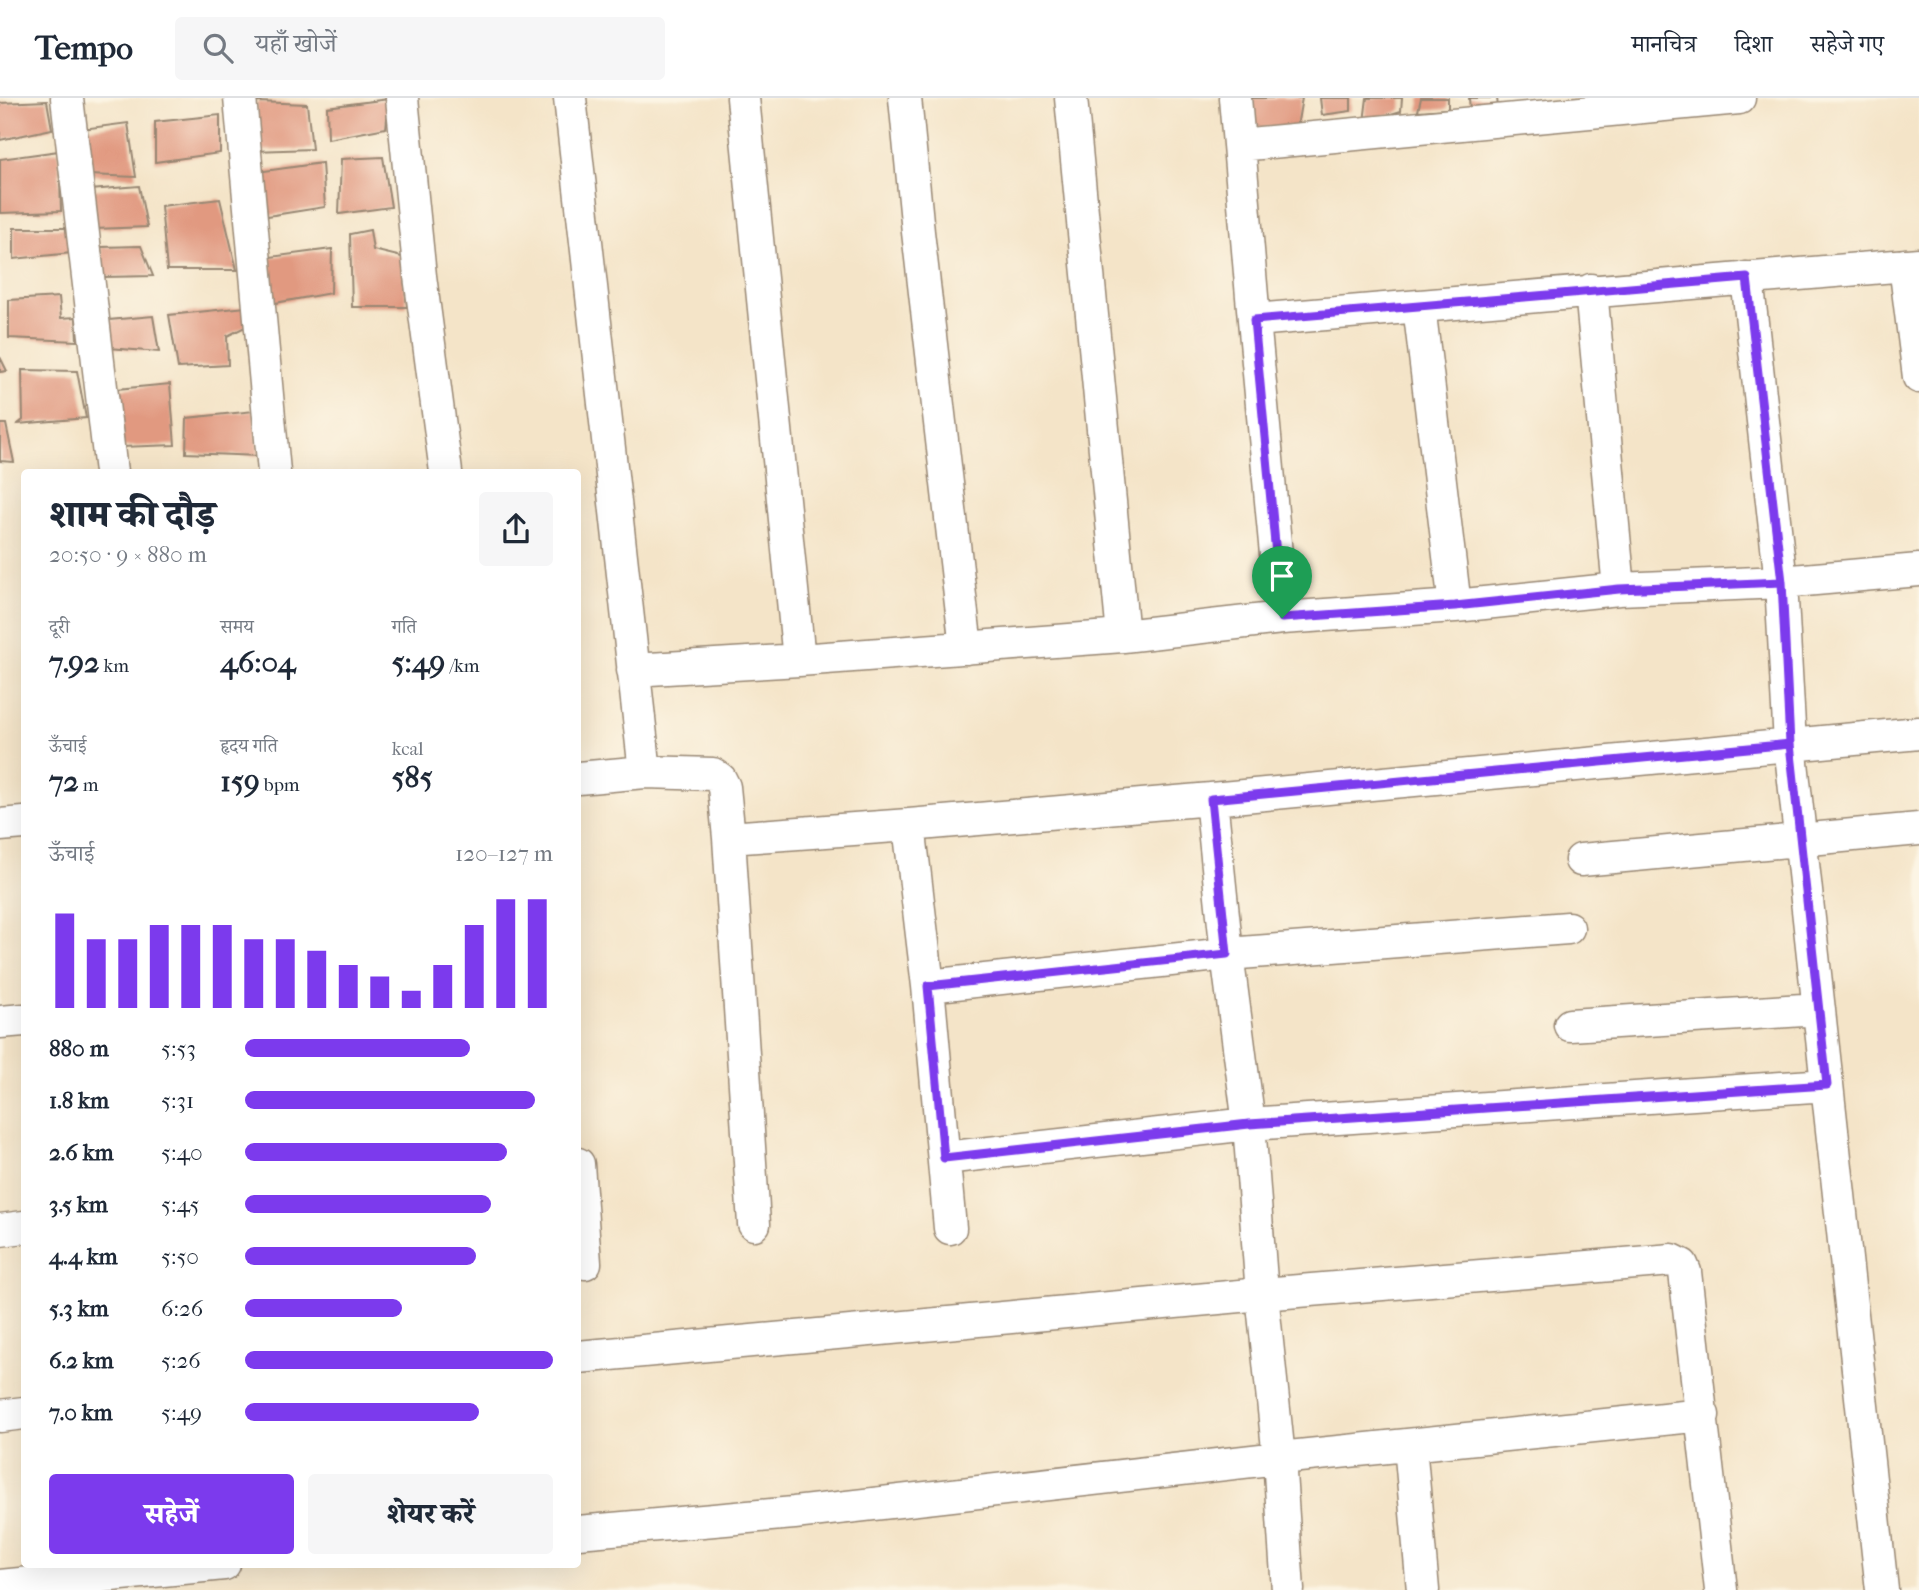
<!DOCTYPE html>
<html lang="hi">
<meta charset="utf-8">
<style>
:root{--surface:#fff;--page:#f6f6f7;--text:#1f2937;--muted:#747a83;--line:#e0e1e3;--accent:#7c3aed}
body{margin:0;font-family:"IM FELL French Canon","Noto Serif Devanagari",serif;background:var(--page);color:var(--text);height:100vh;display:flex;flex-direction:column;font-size:26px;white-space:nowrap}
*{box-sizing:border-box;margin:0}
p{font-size:23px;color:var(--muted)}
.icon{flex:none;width:38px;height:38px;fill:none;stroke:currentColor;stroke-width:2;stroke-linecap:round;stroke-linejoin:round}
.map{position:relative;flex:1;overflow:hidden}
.sheet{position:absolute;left:21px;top:371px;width:560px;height:1099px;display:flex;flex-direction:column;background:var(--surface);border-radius:7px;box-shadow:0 7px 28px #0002}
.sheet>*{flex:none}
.pin{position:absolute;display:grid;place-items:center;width:60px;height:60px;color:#fff;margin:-72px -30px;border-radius:50% 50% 50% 0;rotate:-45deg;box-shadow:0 0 7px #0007}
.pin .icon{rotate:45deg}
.round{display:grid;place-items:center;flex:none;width:74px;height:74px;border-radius:7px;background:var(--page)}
.head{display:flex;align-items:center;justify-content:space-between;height:119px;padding:0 28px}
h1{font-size:38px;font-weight:800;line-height:52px}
.stats{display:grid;grid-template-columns:repeat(3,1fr);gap:10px;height:119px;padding:7px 28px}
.stats div{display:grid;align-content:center}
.stats b{font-size:30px;font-weight:800}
.stats small{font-size:19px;font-weight:400}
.stats p{font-size:19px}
.chart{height:196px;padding:14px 28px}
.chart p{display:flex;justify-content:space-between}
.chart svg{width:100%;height:126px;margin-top:7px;stroke:var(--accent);stroke-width:6}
.cta{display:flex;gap:14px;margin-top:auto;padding:14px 28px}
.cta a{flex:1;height:80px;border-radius:7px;background:var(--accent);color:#fff;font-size:28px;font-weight:800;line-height:80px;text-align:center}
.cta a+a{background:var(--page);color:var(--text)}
ul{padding:0 28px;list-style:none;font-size:23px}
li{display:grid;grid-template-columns:112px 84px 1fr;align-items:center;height:52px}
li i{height:18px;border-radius:9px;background:var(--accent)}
header{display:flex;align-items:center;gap:42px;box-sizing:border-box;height:98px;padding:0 35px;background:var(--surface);border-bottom:2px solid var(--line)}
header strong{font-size:33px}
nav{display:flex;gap:38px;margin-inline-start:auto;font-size:24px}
.search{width:490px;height:63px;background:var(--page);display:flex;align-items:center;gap:18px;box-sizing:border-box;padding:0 24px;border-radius:7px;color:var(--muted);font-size:26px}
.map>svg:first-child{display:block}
</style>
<header>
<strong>Tempo</strong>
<div class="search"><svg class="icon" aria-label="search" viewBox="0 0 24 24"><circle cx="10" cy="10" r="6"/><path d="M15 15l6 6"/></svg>यहाँ खोजें</div>
<nav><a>मानचित्र</a><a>दिशा</a><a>सहेजे गए</a></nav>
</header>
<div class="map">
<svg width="1919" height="1492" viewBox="0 0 1919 1492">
<rect width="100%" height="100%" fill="#fcf5e5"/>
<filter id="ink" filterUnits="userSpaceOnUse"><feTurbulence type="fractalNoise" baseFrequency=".0143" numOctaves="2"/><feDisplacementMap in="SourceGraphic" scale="14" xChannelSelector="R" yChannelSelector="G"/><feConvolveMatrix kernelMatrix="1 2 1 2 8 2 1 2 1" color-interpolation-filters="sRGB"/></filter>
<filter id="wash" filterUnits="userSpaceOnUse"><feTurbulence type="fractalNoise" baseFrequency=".00686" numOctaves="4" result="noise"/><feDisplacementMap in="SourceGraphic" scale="28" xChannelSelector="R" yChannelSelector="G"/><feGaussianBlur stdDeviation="1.57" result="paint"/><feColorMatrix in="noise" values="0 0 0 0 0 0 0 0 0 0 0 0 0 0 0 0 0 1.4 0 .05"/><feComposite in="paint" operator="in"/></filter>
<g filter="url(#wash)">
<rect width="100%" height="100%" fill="#f4e4c8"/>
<g id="blocks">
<path fill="#e19980" d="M 1251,0 L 1302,0 L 1297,29 L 1248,30 Z
M 1320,0 L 1351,0 L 1351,13 L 1322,17 Z
M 1367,0 L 1402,0 L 1401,13 L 1364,24 Z
M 1421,0 L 1448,0 L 1448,11 L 1418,13 Z
M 1469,0 L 1497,0 L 1498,9 L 1470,12 Z
M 389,1 L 386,30 L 328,41 L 327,9 Z
M 47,3 L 52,31 L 0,42 L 0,5 Z
M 257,4 L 307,6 L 312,51 L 254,53 Z
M 220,17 L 220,55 L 155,64 L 155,24 Z
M 128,25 L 136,79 L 89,77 L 82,31 Z
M 59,53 L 61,113 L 0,115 L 0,61 Z
M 383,59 L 391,109 L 339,116 L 341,61 Z
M 322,65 L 325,109 L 261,119 L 257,74 Z
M 139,88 L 147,129 L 94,131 L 90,92 Z
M 220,101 L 237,172 L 167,172 L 161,108 Z
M 14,130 L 72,130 L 71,155 L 14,161 Z
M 370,132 L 373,152 L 402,159 L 407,209 L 352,209 L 350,136 Z
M 141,148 L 153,178 L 103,179 L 101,149 Z
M 332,151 L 331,195 L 275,205 L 270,159 Z
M 59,199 L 61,220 L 76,219 L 77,243 L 9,240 L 9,202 Z
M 246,209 L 249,227 L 227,238 L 228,267 L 178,270 L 169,217 Z
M 153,218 L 159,254 L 109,250 L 109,222 Z
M 0,259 L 7,273 L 0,274 Z
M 22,272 L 77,273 L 86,320 L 18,326 L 23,322 Z
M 170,286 L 175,347 L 121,349 L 117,291 Z
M 254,313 L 259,358 L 186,355 L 187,320 Z
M 0,326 L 6,326 L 14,364 L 0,363 Z"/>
</g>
</g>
<g filter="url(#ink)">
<use href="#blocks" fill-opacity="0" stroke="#988773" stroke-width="2"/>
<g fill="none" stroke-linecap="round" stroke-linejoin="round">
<defs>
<path id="minor" d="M 67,0 L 111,374
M 240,0 L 274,374
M 402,0 L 420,178 L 446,374
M 570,0 L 645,674
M 743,0 L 799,562
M 905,0 L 918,134 L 966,550
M 1071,0 L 1123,538
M 1235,0 L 1254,222 L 1282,520
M 1239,47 L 1739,0
M 1905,167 L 1919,279
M 1747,180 L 1781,484 L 1790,646 L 1882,1492
M 1591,192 L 1619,491
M 1419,208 L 1455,508
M 1254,222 L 1919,166
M 633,572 L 799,562 L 1123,538 L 1282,520 L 1455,508 L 1619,491 L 1781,484 L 1919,472
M 578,680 L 645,674 L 713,676 L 720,681 L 724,689 L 729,740 L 909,727 L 1211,701
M 0,727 L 24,725
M 909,727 L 928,888 L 950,1130
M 729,740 L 754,1126
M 1581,762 L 1919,731
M 928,888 L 1227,856 L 1568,830
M 0,924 L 24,922
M 1570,927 L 1819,911
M 944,1060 L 1249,1026 L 1827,987
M 578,1066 L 585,1165
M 0,1132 L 24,1129
M 578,1259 L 1262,1196 L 1672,1162 L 1682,1167 L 1685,1174 L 1721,1492
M 0,1318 L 24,1315
M 1410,1347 L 1423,1492
M 578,1434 L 794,1415 L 1279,1360 L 1703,1317
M 0,1488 L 224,1466
M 1288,1492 L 1279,1360 L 1262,1196 L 1249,1026 L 1227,856 L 1211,701 L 1919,635"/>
</defs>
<use href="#minor" stroke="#988773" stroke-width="35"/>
<use href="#minor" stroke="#fff" stroke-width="32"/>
</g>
</g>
<g fill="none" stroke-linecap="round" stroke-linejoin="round" filter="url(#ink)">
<defs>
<path id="route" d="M 1282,520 L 1455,508 L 1619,491 L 1782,484 L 1790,646 L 1211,701 L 1227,856 L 928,888 L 944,1060 L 1249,1026 L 1827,987 L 1790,646 L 1782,484 L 1747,180 L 1254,222 L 1282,520"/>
</defs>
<use href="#route" stroke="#fff" stroke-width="14"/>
<use href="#route" stroke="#7c3aed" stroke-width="9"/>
</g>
</svg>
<div class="pin" style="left:1282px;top:520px;background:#1e9e55"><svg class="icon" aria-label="arrive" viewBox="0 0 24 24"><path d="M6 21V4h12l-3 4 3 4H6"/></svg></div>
<section class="sheet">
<div class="head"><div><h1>शाम की दौड़</h1><p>20:50 · 9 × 880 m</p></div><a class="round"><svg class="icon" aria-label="share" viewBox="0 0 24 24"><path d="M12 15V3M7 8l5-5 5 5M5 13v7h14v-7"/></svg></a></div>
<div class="stats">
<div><p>दूरी</p><b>7.92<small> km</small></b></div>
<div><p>समय</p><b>46:04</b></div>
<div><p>गति</p><b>5:49<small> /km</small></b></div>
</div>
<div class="stats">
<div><p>ऊँचाई</p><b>72<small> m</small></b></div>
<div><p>हृदय गति</p><b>159<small> bpm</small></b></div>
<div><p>kcal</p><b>585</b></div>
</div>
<div class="chart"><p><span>ऊँचाई</span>120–127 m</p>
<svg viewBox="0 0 160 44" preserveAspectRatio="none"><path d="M5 44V11M15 44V20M25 44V20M35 44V15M45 44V15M55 44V15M65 44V20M75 44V20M85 44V24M95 44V29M105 44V33M115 44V38M125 44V29M135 44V15M145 44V6M155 44V6"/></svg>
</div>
<ul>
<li><b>880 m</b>5:53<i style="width:73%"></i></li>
<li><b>1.8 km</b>5:31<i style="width:94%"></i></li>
<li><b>2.6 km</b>5:40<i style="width:85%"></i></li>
<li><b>3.5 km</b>5:45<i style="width:80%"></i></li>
<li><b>4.4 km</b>5:50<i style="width:75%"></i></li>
<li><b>5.3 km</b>6:26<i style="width:51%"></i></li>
<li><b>6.2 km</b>5:26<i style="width:100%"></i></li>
<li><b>7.0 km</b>5:49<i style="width:76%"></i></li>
</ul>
<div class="cta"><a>सहेजें</a><a>शेयर करें</a></div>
</section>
</div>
